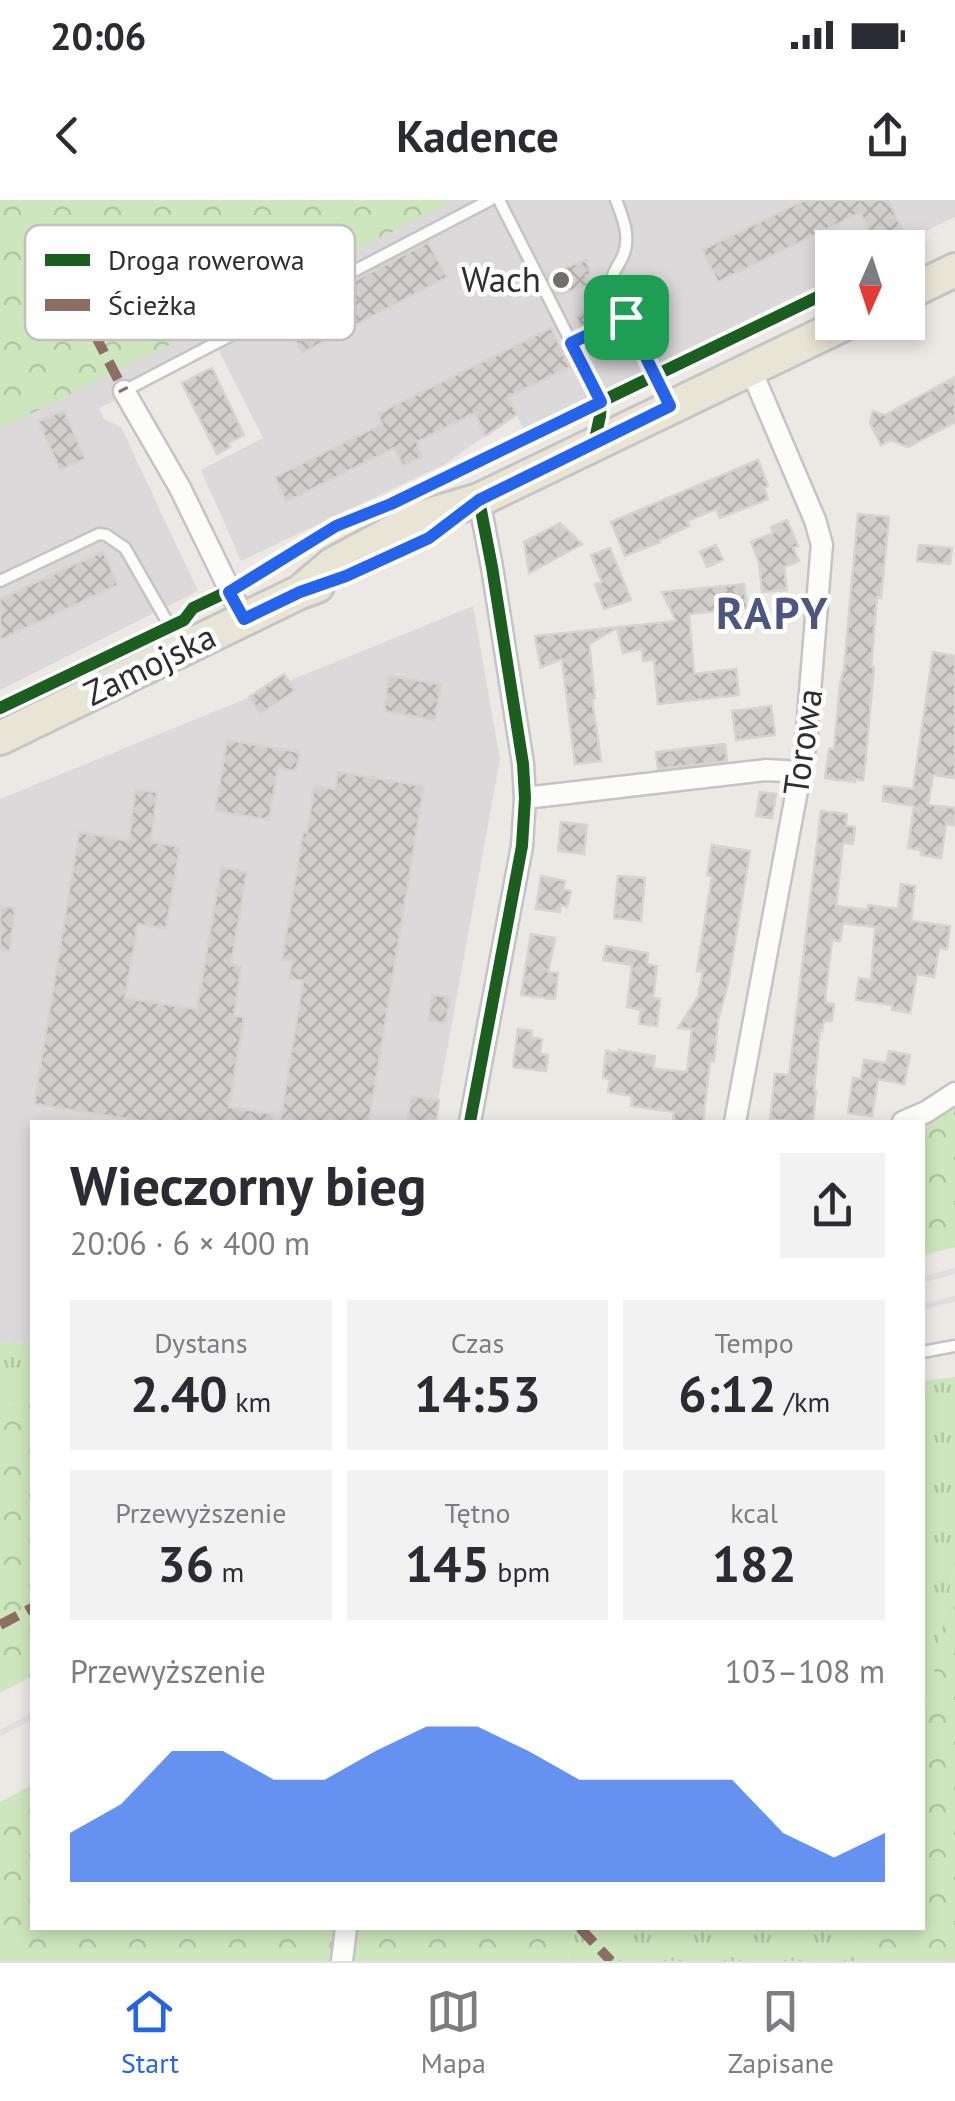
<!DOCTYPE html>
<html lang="pl">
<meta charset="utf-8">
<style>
:root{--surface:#fff;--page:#f2f2f3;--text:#2b2b33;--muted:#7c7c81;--line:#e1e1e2;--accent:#2563eb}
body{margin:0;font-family:"PT Sans",sans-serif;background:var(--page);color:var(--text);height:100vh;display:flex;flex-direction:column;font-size:38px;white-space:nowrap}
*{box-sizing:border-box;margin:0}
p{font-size:32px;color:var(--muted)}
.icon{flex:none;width:55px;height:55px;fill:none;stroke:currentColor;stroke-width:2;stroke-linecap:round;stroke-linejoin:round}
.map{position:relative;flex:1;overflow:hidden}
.sheet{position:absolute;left:30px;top:920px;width:895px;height:810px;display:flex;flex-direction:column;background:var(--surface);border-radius:0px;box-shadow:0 5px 15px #0003}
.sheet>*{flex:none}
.needle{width:65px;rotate:183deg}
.fabs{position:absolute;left:815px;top:30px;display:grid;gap:20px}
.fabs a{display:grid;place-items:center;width:110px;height:110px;border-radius:0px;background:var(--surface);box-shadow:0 5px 15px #0003;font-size:50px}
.pin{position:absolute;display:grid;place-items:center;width:85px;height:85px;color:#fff;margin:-42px;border-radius:20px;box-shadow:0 5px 15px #0006}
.round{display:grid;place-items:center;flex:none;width:105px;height:105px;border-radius:0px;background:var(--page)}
.summary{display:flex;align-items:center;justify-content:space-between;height:170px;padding:0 40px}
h1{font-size:55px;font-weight:600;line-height:75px}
.stats{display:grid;grid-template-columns:repeat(3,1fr);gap:15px;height:170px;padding:10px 40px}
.stats div{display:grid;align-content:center;border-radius:0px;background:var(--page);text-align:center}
.stats b{font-size:50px;font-weight:600}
.stats small{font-size:28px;font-weight:400}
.stats p{font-size:28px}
.chart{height:280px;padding:20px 40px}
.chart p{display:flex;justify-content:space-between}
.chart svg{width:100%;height:180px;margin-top:10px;fill:var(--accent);opacity:.7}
.status{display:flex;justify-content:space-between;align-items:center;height:70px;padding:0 50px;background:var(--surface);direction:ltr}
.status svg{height:28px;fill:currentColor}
header{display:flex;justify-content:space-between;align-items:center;height:130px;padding:0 40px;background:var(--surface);font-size:45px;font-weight:600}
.menu{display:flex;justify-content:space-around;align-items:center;height:140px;border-top:2px solid var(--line);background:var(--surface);font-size:28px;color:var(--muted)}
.menu a{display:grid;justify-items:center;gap:5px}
.menu .active{color:var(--accent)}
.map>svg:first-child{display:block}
</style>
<div class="status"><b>20:06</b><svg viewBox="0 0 49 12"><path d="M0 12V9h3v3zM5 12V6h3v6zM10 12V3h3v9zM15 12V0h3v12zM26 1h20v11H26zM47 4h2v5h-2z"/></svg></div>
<header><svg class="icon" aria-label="back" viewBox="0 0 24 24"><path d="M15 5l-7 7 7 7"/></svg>Kadence<svg class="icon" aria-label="share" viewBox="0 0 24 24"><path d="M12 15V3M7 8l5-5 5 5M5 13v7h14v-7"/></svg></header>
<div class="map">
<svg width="955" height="1761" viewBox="0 0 955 1761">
<defs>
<pattern id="grass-tufts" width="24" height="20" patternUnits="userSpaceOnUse" patternTransform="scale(2.5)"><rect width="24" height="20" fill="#cee6be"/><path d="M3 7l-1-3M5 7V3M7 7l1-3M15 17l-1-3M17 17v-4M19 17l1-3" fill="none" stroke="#b1c6a4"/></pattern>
<pattern id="forest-crowns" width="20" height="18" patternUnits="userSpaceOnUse" patternTransform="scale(2.5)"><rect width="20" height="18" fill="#cee6be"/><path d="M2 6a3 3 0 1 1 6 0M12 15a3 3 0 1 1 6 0" fill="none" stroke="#b1c6a4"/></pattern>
<pattern id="building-cross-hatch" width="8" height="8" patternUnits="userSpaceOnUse" patternTransform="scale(2.5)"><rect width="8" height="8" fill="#d1cecb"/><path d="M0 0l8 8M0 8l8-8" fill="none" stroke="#b4b1af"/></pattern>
</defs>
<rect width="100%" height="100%" fill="#ece8e4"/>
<path fill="#dcd9db" d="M 454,0 L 955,0 L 955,17 L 893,47 L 832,48 L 832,78 L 524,230 L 516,214 L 445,264 L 241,361 L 201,270 L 263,238 L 218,149 L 99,208 L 104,219 L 121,227 L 198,391 L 0,490 L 0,229 L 278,91 Z
M 473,406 L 500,559 L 434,922 L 32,922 L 32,1144 L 0,1142 L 0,599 Z"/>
<path fill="url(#grass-tufts)" d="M 0,1142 L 32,1144 L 32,1206 L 0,1204 Z
M 955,1177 L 955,1360 L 931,1488 L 923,1513 L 923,1181 Z
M 574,1728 L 862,1728 L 854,1761 L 568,1761 Z"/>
<path fill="url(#forest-crowns)" d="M 0,0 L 454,0 L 278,91 L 0,229 Z
M 955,904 L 955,1047 L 923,1055 L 922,923 Z
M 0,1204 L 32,1206 L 32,1476 L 0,1493 Z
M 955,1360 L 955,1761 L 854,1761 L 862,1728 L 922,1728 L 923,1513 L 931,1488 Z
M 32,1585 L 32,1728 L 574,1728 L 568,1761 L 0,1761 L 0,1602 Z"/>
<path fill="url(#building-cross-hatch)" stroke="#d7d4d0" stroke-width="2.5" d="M 805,0 L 888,0 L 908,40 L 893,48 L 878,48 L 860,13 L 718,82 L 702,50 Z
M 428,42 L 447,77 L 302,153 L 284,118 Z
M 586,60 L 591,74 L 586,76 L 590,85 L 557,95 L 546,74 Z
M 598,105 L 603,118 L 581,128 L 576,116 Z
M 551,128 L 570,167 L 508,197 L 517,214 L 485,236 L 475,213 L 417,242 L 422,257 L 403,266 L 394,248 L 286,302 L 275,277 L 382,224 L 377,214 Z
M 212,168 L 244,235 L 228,243 L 230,247 L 217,254 L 182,183 Z
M 955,177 L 955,222 L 908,247 L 891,240 L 881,245 L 870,223 L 873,211 L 885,215 Z
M 64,210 L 85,259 L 60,270 L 38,221 Z
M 758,260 L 768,286 L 764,288 L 768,299 L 720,318 L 716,309 L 687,321 L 689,326 L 659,340 L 660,342 L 625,356 L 611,322 Z
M 858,314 L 889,317 L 881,398 L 877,397 L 871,467 L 874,467 L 865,566 L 863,580 L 855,579 L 855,582 L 825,578 L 829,549 L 834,549 L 840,485 L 844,469 Z
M 787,320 L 798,346 L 793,348 L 799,361 L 784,367 L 787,390 L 762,392 L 759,362 L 751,342 L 773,333 L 771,327 Z
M 560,323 L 582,344 L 529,373 L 524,342 Z
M 716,345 L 723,360 L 707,367 L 700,352 Z
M 919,345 L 952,348 L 950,364 L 917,361 Z
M 610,348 L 631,400 L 604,409 L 595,384 L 602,382 L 591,355 Z
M 103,351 L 118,385 L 0,440 L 0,399 Z
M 744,384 L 747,408 L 689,414 L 694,474 L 736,469 L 739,495 L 658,504 L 654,460 L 643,461 L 642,449 L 623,453 L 617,428 L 589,444 L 595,498 L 592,499 L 601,561 L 575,564 L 562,459 L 541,467 L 535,436 L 676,421 L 662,392 Z
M 933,452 L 955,456 L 955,578 L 933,575 L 928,605 L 955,608 L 955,625 L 946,624 L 941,658 L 921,655 L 921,650 L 908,648 L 914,606 L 883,601 L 884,586 L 913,589 Z
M 284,474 L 295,491 L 260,514 L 249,497 Z
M 389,476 L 441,484 L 435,520 L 384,511 Z
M 771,506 L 775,535 L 736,540 L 732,511 Z
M 227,540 L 300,552 L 296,571 L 278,568 L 269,620 L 215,611 Z
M 725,544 L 727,561 L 658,569 L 656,552 Z
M 338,572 L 424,586 L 369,922 L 280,922 L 303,781 L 289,778 L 292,761 L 282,760 L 303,632 L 307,633 L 314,586 L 335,589 Z
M 135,590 L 157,592 L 151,642 L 180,647 L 166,729 L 138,724 L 125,798 L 197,809 L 221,667 L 247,672 L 231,765 L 241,767 L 234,816 L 244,817 L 229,907 L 273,914 L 273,922 L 147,922 L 34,904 L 79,632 L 129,641 Z
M 760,592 L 776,594 L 772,618 L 756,616 Z
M 821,611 L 847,614 L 846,626 L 855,627 L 853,644 L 843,643 L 836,706 L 868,710 L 868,705 L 898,709 L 901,684 L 915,686 L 911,721 L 950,726 L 947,749 L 939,748 L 934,777 L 917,774 L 910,813 L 892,810 L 893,805 L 856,800 L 859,778 L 871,780 L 875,727 L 843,723 L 840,741 L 832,740 L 825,798 L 826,803 L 834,804 L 832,821 L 824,821 L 822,831 L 820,830 L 814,891 L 816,891 L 813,922 L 770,920 L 775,874 L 789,875 Z
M 561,622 L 587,625 L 584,654 L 558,651 Z
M 712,645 L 750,651 L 728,784 L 718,820 L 714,861 L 710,861 L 703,922 L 673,922 L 674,912 L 631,906 L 632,896 L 608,892 L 610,879 L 603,878 L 606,851 L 618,853 L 619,850 L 655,856 L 653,869 L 687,872 L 692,829 L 678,828 L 698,797 L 703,771 L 697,771 L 712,676 L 707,675 Z
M 541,676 L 565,681 L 563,689 L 571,691 L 567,707 L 561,705 L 560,712 L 536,709 Z
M 618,676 L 645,678 L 641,721 L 614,718 Z
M 0,706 L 15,708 L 10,751 L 0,750 Z
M 531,734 L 555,738 L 548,772 L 558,773 L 555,799 L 521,795 Z
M 606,746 L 648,753 L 647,764 L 657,766 L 653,798 L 660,799 L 657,826 L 639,824 L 641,810 L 627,807 L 632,765 L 603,760 Z
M 432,795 L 450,797 L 446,823 L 428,821 Z
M 518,829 L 532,831 L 531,837 L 542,839 L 540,854 L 548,855 L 546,871 L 513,867 Z
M 889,851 L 910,855 L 904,884 L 878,879 L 872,916 L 848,913 L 853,878 L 861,879 L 864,860 L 886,863 Z
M 411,896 L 439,900 L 436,922 L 407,922 Z"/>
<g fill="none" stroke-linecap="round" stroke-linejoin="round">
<defs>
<path id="lane" d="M 499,0 L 601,201 L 596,234
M 616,0 C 623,18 631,37 623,56 C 618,67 610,75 612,87 C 614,97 622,108 626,117
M 571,143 L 626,117 L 669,205
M 124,191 L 490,0
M 0,381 L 99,334 L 106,335 L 125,348 L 180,444
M 922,1152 L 955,1146"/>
<path id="street" d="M 124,191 L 180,288 L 244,419
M 525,598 L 766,570 L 801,572
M 470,922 L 522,646 L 525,598 L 523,564 L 492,367 L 479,300
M 735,922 L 806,542 L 821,355 L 822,345 L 815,320 L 751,170
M 903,922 L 926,912 L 955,893
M 342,1761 L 346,1728"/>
<path id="primary" d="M 908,93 L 955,70
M 300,392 L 333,364 L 419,318 L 479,300 L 848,122
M 0,538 L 300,392 L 317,386"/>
</defs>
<use href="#lane" stroke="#c5c4c5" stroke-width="15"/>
<use href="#street" stroke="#c5c4c5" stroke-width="25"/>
<use href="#primary" stroke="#c6c5c4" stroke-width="38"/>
<use href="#lane" stroke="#fcfcfb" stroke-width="10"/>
<use href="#street" stroke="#fcfcfb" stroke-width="20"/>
<use href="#primary" stroke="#e8e4d6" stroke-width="32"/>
<path stroke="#dfdfe1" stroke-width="6" d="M 922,1080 L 955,1071
M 922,1107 L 955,1099
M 0,1533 L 32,1516"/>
<path stroke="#8d6e63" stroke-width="10" stroke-dasharray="20 10" stroke-linecap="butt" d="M 95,135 L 124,191
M 0,1425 L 32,1408
M 580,1728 L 611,1761"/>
<defs>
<path id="cycleway" d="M 0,508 L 184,420 L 193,408 L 229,391 L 337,326 L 391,303 L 832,90
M 470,922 L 522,646 L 525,598 L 523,564 L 492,367 L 479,300 L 594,244 L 600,216 L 601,201"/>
</defs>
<use href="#cycleway" stroke="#fff" stroke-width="19"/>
<use href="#cycleway" stroke="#1b5e20" stroke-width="12"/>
</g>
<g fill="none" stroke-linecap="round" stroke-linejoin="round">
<defs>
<path id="route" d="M 626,117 L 670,206 L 479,300 L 429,338 L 346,376 L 300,392 L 244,419 L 229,392 L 336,326 L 391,304 L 601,202 L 571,143 Z"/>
</defs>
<use href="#route" stroke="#fff" stroke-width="20"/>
<use href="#route" stroke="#2563eb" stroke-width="12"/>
</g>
<circle fill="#706f6e" stroke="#fff" stroke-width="4" cx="561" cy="80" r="10"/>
<g text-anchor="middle" stroke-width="9" stroke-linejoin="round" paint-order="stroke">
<g font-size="35" fill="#2e2e2e" stroke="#fff" text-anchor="end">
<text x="541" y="92">Wach</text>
</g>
<g font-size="35" fill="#2e2e2e" stroke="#fff">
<text transform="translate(150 465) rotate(-26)" y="12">Zamojska</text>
<text transform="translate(803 542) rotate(-82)" y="12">Torowa</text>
</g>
<g font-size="45" font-weight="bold" letter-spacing="2.5" fill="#4d5680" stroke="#fff">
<text x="773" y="429">RAPY</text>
</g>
</g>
<rect x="25" y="25" width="330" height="115" rx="15" fill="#fff" stroke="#c0c0c0" stroke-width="2.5"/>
<rect x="45" y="54" width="45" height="12" fill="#1b5e20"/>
<rect x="45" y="99" width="45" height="12" fill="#8d6e63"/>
<g font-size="28" fill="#2e2e2e">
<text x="108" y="70">Droga rowerowa</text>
<text x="108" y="115">Ścieżka</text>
</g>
</svg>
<div class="fabs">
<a><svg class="needle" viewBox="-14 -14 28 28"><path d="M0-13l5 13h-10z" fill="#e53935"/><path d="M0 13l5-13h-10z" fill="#7c7c81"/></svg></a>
</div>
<div class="pin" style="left:626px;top:117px;background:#1e9e55"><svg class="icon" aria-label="arrive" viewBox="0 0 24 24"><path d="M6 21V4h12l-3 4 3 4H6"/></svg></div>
<section class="sheet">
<div class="summary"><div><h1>Wieczorny bieg</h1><p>20:06 · 6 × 400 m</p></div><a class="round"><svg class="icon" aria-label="share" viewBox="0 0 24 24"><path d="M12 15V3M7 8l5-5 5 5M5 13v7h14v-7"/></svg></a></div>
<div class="stats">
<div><p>Dystans</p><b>2.40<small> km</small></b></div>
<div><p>Czas</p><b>14:53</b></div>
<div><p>Tempo</p><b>6:12<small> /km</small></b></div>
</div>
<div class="stats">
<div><p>Przewyższenie</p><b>36<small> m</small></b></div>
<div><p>Tętno</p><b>145<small> bpm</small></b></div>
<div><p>kcal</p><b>182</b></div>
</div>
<div class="chart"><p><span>Przewyższenie</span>103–108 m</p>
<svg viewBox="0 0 160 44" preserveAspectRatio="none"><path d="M0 44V32L10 25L20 12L30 12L40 19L50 19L60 12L70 6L80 6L90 12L100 19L110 19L120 19L130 19L140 32L150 38L160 32V44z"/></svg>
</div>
</section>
</div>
<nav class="menu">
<a class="active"><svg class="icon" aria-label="home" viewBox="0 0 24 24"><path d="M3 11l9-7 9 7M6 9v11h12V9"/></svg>Start</a>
<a><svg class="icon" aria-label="map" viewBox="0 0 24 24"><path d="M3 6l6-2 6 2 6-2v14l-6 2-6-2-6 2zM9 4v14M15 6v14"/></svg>Mapa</a>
<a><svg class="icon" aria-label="saved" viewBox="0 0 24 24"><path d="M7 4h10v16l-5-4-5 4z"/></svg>Zapisane</a>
</nav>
